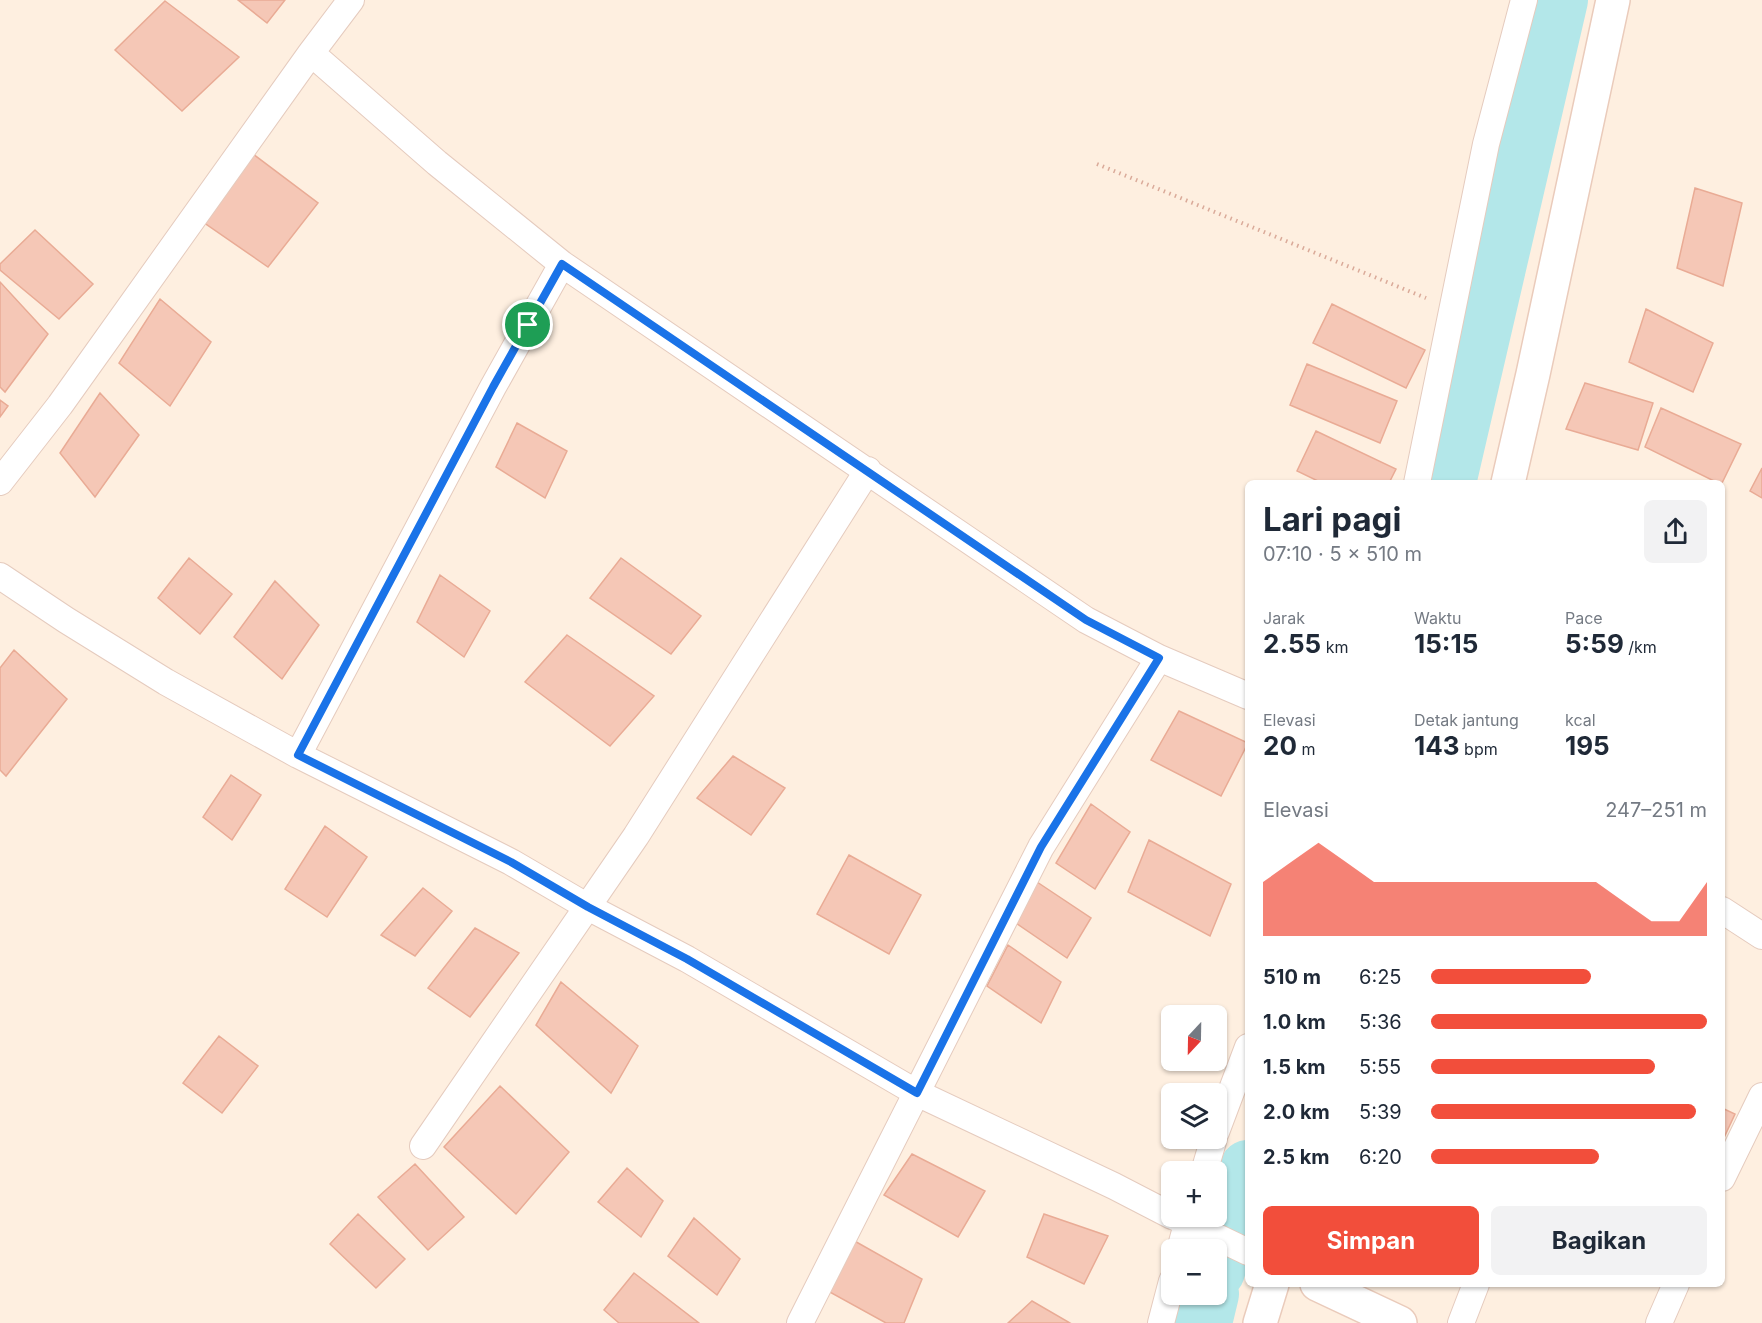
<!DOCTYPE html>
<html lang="id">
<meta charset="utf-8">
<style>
:root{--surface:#fff;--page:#f2f2f3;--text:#1f2937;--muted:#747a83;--accent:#f24e3b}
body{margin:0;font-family:Inter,sans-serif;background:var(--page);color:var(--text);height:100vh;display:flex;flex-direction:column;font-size:22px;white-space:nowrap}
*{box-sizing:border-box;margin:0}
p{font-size:20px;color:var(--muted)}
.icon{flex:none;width:33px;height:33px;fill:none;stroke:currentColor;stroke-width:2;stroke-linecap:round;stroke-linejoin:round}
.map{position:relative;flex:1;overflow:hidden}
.sheet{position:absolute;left:1245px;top:480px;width:480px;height:807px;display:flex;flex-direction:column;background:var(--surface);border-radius:9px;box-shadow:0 2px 4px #0004}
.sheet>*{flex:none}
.needle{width:39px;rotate:202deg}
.fabs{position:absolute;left:1161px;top:1005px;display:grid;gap:12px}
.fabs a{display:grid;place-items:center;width:66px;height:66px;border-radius:9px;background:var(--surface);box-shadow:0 2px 4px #0004;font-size:30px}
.pin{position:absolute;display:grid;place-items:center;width:51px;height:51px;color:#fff;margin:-26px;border:3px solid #fff;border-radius:50%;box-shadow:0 2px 6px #0007}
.round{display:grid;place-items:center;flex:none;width:63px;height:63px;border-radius:9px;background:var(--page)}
.overview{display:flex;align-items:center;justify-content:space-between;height:102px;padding:0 18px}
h1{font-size:33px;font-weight:700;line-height:45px}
.stats{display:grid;grid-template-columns:repeat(3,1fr);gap:9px;height:102px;padding:6px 18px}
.stats div{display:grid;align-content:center}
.stats b{font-size:26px;font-weight:700}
.stats small{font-size:16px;font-weight:400}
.stats p{font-size:16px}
.chart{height:168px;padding:12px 18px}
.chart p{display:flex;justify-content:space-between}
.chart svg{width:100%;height:108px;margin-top:6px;fill:var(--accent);opacity:.7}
.action{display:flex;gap:12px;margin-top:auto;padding:12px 18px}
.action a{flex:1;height:69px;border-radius:9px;background:var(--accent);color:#fff;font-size:24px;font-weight:700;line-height:69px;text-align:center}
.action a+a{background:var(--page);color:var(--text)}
ul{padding:0 18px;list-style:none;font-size:20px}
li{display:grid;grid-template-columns:96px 72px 1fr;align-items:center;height:45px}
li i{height:15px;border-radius:8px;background:var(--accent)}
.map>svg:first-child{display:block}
</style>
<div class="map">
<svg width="1762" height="1323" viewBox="0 0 1762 1323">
<rect width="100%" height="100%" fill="#feefe0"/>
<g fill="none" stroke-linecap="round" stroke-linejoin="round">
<path stroke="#b3e7e9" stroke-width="58" d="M 1447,483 L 1559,0
M 1216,1271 L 1248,1169
M 1203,1323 L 1210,1294"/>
</g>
<path fill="#f5c7b6" stroke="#e9ab95" stroke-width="1.5" d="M 238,0 L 285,0 L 267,23 Z
M 165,1 L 239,57 L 182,111 L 115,50 Z
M 253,154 L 318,203 L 268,267 L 203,222 Z
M 1695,188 L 1742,203 L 1723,286 L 1677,268 Z
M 35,230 L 93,284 L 59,319 L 0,270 L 0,264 Z
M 0,282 L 48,334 L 5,392 L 0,387 Z
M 160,299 L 211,342 L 170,406 L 119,363 Z
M 1332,304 L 1425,350 L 1406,388 L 1313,343 Z
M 1646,309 L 1713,343 L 1693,392 L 1629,362 Z
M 1307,364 L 1397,401 L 1380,443 L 1290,405 Z
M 1585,383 L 1653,403 L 1638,450 L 1566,429 Z
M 100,393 L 139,435 L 95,497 L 60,453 Z
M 0,400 L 8,406 L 0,417 Z
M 1661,408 L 1741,444 L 1722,483 L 1718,483 L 1645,447 Z
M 517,423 L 567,451 L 545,498 L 496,467 Z
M 1316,431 L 1396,469 L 1389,483 L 1322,483 L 1297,471 Z
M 1762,468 L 1762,498 L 1750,491 Z
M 189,558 L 232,594 L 200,634 L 158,598 Z
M 621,558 L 701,616 L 671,654 L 590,598 Z
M 440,575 L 490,611 L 464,657 L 417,622 Z
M 275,581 L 319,625 L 282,679 L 234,637 Z
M 567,635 L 654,696 L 610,746 L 525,682 Z
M 14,650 L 67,699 L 6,776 L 0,770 L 0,668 Z
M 1179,711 L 1248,743 L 1221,796 L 1151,760 Z
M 733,756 L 785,788 L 751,835 L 697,798 Z
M 231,775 L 261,795 L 232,840 L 203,817 Z
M 1091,804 L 1130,832 L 1095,889 L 1056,863 Z
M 325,826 L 367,857 L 327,917 L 285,889 Z
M 1149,840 L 1231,884 L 1210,936 L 1128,892 Z
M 849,855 L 921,895 L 889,954 L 817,914 Z
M 1034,880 L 1091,918 L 1067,958 L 1013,921 Z
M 423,888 L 452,911 L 415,956 L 381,935 Z
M 475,928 L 519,953 L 470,1017 L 428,988 Z
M 1008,945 L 1061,982 L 1041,1023 L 987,986 Z
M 561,982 L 638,1046 L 611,1093 L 536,1025 Z
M 219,1036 L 258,1066 L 222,1113 L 183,1083 Z
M 500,1086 L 569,1152 L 516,1214 L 444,1147 Z
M 1722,1108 L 1735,1114 L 1722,1142 Z
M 912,1154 L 985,1191 L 958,1237 L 884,1195 Z
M 415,1164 L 464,1217 L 428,1250 L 378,1197 Z
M 627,1168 L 663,1201 L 641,1237 L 598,1202 Z
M 358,1214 L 405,1259 L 376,1288 L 330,1244 Z
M 1044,1214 L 1108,1236 L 1084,1284 L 1027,1257 Z
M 694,1218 L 740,1259 L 717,1295 L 668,1256 Z
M 851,1239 L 922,1279 L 904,1323 L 886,1323 L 826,1290 Z
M 634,1273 L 699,1323 L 619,1323 L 604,1310 Z
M 1032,1301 L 1070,1323 L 1008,1323 Z"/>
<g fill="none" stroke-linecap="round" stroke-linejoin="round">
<defs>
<path id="street" d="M 311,53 L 437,163 L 562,264 L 1086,620 L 1159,658 L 1041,847 L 800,1323
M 0,482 L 60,405 L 311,53 L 351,0
M 1417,483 L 1486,144 L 1524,0
M 0,576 L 66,620 L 166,682 L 298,755 L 511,862 L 588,907 L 687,959 L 917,1093 L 1114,1186 L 1172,1216
M 1159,658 L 1248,696
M 298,755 L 493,387 L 562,264
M 1722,910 L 1762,936
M 1216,1132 L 1248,1047
M 423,1146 L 636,836 L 868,470
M 1204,1172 L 1214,1138
M 1722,1178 L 1762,1096
M 1173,1216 L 1248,1252
M 1180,1250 L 1189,1216
M 1161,1323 L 1172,1281
M 1461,1323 L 1476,1284
M 1659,1323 L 1676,1284"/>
<path id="secondary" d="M 1508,483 L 1533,374 L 1613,0
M 1317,1284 L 1400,1323
M 1260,1323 L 1272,1284"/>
</defs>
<use href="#street" stroke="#e5cbbe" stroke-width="28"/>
<use href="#secondary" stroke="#eacbbb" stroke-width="36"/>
<path stroke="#daaa99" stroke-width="4" stroke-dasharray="1.5 4.5" stroke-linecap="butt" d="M 1097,164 L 1426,298"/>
<use href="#street" stroke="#fff" stroke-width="26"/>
<use href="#secondary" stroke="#fff" stroke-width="33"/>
</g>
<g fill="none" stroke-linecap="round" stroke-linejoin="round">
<defs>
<path id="route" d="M 562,264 L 1086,620 L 1159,658 L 1041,847 L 917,1093 L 687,959 L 588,907 L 511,862 L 298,755 L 493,387 Z"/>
</defs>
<use href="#route" stroke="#fff" stroke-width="12"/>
<use href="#route" stroke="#1a73e8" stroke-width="8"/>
</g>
</svg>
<div class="fabs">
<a><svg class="needle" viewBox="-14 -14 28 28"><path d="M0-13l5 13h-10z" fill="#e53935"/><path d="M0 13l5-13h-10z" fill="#747a83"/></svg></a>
<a><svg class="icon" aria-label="layers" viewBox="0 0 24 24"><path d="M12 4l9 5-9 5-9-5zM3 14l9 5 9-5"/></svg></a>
<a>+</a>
<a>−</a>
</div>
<div class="pin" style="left:528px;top:325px;background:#1e9e55"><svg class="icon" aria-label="arrive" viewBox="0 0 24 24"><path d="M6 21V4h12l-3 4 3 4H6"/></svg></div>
<section class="sheet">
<div class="overview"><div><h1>Lari pagi</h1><p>07:10 · 5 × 510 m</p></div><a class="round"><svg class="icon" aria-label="share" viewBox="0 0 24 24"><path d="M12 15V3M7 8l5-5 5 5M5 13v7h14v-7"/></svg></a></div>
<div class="stats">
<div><p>Jarak</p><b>2.55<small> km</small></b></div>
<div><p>Waktu</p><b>15:15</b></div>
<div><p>Pace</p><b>5:59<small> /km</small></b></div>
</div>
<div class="stats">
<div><p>Elevasi</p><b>20<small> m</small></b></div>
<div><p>Detak jantung</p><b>143<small> bpm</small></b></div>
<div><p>kcal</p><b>195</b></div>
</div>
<div class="chart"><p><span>Elevasi</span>247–251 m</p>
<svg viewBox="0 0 160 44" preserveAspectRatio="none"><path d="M0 44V22L10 14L20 6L30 14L40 22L50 22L60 22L70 22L80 22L90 22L100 22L110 22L120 22L130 30L140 38L150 38L160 22V44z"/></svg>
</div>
<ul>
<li><b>510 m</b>6:25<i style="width:58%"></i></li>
<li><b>1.0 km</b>5:36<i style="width:100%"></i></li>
<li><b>1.5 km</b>5:55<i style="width:81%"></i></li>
<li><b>2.0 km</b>5:39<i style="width:96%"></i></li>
<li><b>2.5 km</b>6:20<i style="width:61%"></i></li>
</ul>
<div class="action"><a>Simpan</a><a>Bagikan</a></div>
</section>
</div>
